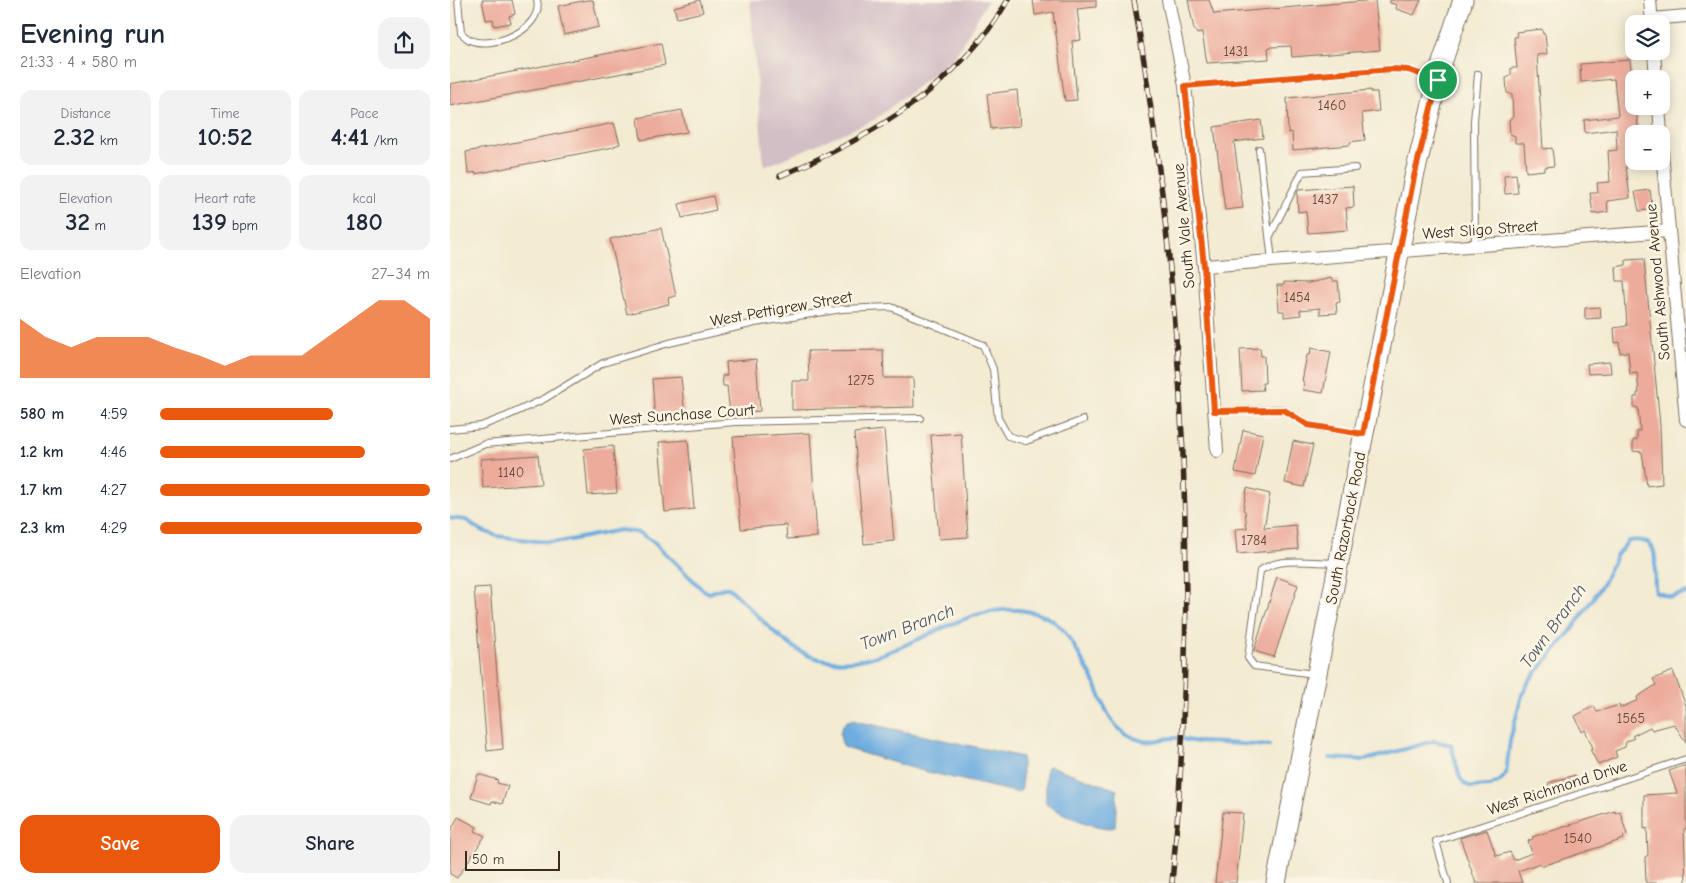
<!DOCTYPE html>
<meta charset="utf-8">
<style>
:root{--surface:#fff;--page:#f2f2f3;--text:#1f2937;--muted:#747a83;--accent:#ea580c}
body{margin:0;font-family:"Comic Neue",sans-serif;background:var(--page);color:var(--text);height:100vh;display:flex;flex-direction:column;font-size:19px;white-space:nowrap}
*{box-sizing:border-box;margin:0}
p{font-size:16px;color:var(--muted)}
.icon{flex:none;width:28px;height:28px;fill:none;stroke:currentColor;stroke-width:2;stroke-linecap:round;stroke-linejoin:round}
.map{position:relative;flex:1;overflow:hidden}
.sheet{display:flex;flex-direction:column;background:var(--surface);width:450px}
.sheet>*{flex:none}
.buttons{position:absolute;left:1175px;top:15px;display:grid;gap:10px}
.buttons a{display:grid;place-items:center;width:45px;height:45px;border-radius:10px;background:var(--surface);box-shadow:0 2px 12px #0003;font-size:25px}
.scale{position:absolute;left:15px;bottom:12px;width:95px;box-sizing:border-box;padding-left:5px;border:2px solid #3b2a1e;border-top:0;font-size:14px;line-height:18px;white-space:nowrap;color:#3b2a1e;-webkit-text-stroke:4px #fcf5e5;paint-order:stroke}
.pin{position:absolute;display:grid;place-items:center;width:42px;height:42px;color:#fff;margin:-21px;border:2px solid #fff;border-radius:50%;box-shadow:0 1px 5px #0007}
.round{display:grid;place-items:center;flex:none;width:52px;height:52px;border-radius:15px;background:var(--page)}
.overview{display:flex;align-items:center;justify-content:space-between;height:85px;padding:0 20px}
h1{font-size:28px;font-weight:600;line-height:38px}
.figures{display:grid;grid-template-columns:repeat(3,1fr);gap:8px;height:85px;padding:5px 20px}
.figures div{display:grid;align-content:center;border-radius:12px;background:var(--page);text-align:center}
.figures b{font-size:25px;font-weight:600}
.figures small{font-size:14px;font-weight:400}
.figures p{font-size:14px}
.chart{height:140px;padding:10px 20px}
.chart p{display:flex;justify-content:space-between}
.chart svg{width:100%;height:90px;margin-top:5px;fill:var(--accent);opacity:.7}
.primary-button{display:flex;gap:10px;margin-top:auto;padding:10px 20px}
.primary-button a{flex:1;height:58px;border-radius:15px;background:var(--accent);color:#fff;font-size:20px;font-weight:600;line-height:58px;text-align:center}
.primary-button a+a{background:var(--page);color:var(--text)}
ul{padding:0 20px;list-style:none;font-size:16px}
li{display:grid;grid-template-columns:80px 60px 1fr;align-items:center;height:38px}
li i{height:12px;border-radius:6px;background:var(--accent)}
main{display:flex;flex:1;min-height:0}
.map>svg:first-child{display:block}
</style>
<main>
<section class="sheet">
<div class="overview"><div><h1>Evening run</h1><p>21:33 · 4 × 580 m</p></div><a class="round"><svg class="icon" aria-label="share" viewBox="0 0 24 24"><path d="M12 15V3M7 8l5-5 5 5M5 13v7h14v-7"/></svg></a></div>
<div class="figures">
<div><p>Distance</p><b>2.32<small> km</small></b></div>
<div><p>Time</p><b>10:52</b></div>
<div><p>Pace</p><b>4:41<small> /km</small></b></div>
</div>
<div class="figures">
<div><p>Elevation</p><b>32<small> m</small></b></div>
<div><p>Heart rate</p><b>139<small> bpm</small></b></div>
<div><p>kcal</p><b>180</b></div>
</div>
<div class="chart"><p><span>Elevation</span>27–34 m</p>
<svg viewBox="0 0 160 44" preserveAspectRatio="none"><path d="M0 44V15L10 24L20 29L30 24L40 24L50 24L60 29L70 33L80 38L90 33L100 33L110 33L120 24L130 15L140 6L150 6L160 15V44z"/></svg>
</div>
<ul>
<li><b>580 m</b>4:59<i style="width:64%"></i></li>
<li><b>1.2 km</b>4:46<i style="width:76%"></i></li>
<li><b>1.7 km</b>4:27<i style="width:100%"></i></li>
<li><b>2.3 km</b>4:29<i style="width:97%"></i></li>
</ul>
<div class="primary-button"><a>Save</a><a>Share</a></div>
</section>
<div class="map">
<svg width="1236" height="883" viewBox="0 0 1236 883">
<rect width="100%" height="100%" fill="#fcf5e5"/>
<filter id="ink" filterUnits="userSpaceOnUse"><feTurbulence type="fractalNoise" baseFrequency=".02" numOctaves="2"/><feDisplacementMap in="SourceGraphic" scale="10" xChannelSelector="R" yChannelSelector="G"/><feConvolveMatrix kernelMatrix="1 2 1 2 8 2 1 2 1" color-interpolation-filters="sRGB"/></filter>
<filter id="wash" filterUnits="userSpaceOnUse"><feTurbulence type="fractalNoise" baseFrequency=".0096" numOctaves="4" result="noise"/><feDisplacementMap in="SourceGraphic" scale="20" xChannelSelector="R" yChannelSelector="G"/><feGaussianBlur stdDeviation="1.12" result="paint"/><feColorMatrix in="noise" values="0 0 0 0 0 0 0 0 0 0 0 0 0 0 0 0 0 1.4 0 .05"/><feComposite in="paint" operator="in"/></filter>
<g filter="url(#wash)">
<rect width="100%" height="100%" fill="#f3ebd2"/>
<path fill="#d2bec5" d="M 300,0 L 538,0 L 504,58 L 424,120 L 314,167 Z"/>
<path fill="#6cacdf" stroke="#546b7e" d="M 401,720 L 572,757 L 572,787 L 570,791 L 565,792 L 469,770 L 395,748 C 388,739 388,723 401,720 Z
M 600,766 L 667,790 L 665,827 C 651,832 609,813 596,804 L 596,768 Z"/>
<g fill="none" stroke-linecap="round" stroke-linejoin="round">
<path stroke="#6cacdf" stroke-width="4" d="M 0,518 L 16,520 L 31,530 L 47,536 L 86,541 L 110,542 L 170,530 L 190,533 L 205,543 L 252,589 L 259,593 L 273,588 L 279,588 C 301,608 333,646 360,656 C 436,684 501,598 576,611 C 609,616 617,633 632,660 C 637,669 643,677 646,686 C 654,706 660,728 682,737 C 703,747 708,737 726,738 C 734,739 743,742 752,742 C 774,743 796,744 819,746
M 880,758 L 915,760 L 984,741 L 1001,745 L 1010,778 L 1015,784 L 1021,787 L 1040,786 L 1050,781 L 1056,774 L 1060,740 L 1072,695 L 1079,681 L 1121,631 L 1152,585 L 1166,556 L 1178,541 C 1218,534 1200,571 1206,592 L 1221,597 L 1236,593"/>
</g>
<g id="blocks">
<path fill="#ecab9b" d="M 32,0 L 62,0 L 65,14 L 59,16 L 61,23 L 44,26 L 43,19 L 36,20 Z
M 137,0 L 143,0 L 149,27 L 114,35 L 108,6 Z
M 250,0 L 253,12 L 227,18 L 224,7 Z
M 583,0 L 646,0 L 646,7 L 627,9 L 631,40 L 622,41 L 627,100 L 615,101 L 603,12 L 585,15 Z
M 738,0 L 759,0 L 764,14 L 925,0 L 930,50 L 842,57 L 841,46 L 821,47 L 818,48 L 819,59 L 757,63 L 752,32 L 747,34 L 744,29 Z
M 940,0 L 971,0 L 964,15 L 946,9 L 947,5 L 940,3 Z
M 1092,29 L 1093,34 L 1095,34 L 1097,54 L 1087,55 L 1093,149 L 1102,148 L 1104,166 L 1095,167 L 1095,170 L 1076,172 L 1074,143 L 1065,143 L 1065,136 L 1060,134 L 1059,120 L 1063,117 L 1062,95 L 1057,93 L 1056,78 L 1061,75 L 1061,68 L 1067,68 L 1064,37 L 1067,37 L 1066,32 Z
M 211,43 L 215,65 L 0,106 L 0,84 Z
M 1180,60 L 1189,134 L 1184,134 L 1184,166 L 1176,166 L 1180,198 L 1157,201 L 1158,212 L 1143,214 L 1140,193 L 1148,193 L 1147,183 L 1160,182 L 1158,151 L 1167,150 L 1166,129 L 1135,133 L 1134,120 L 1168,116 L 1164,79 L 1131,82 L 1130,64 Z
M 567,90 L 570,126 L 541,129 L 537,94 Z
M 921,90 L 921,92 L 927,92 L 929,111 L 912,113 L 915,140 L 900,142 L 900,145 L 843,150 L 842,132 L 838,133 L 837,98 Z
M 232,110 L 237,132 L 191,140 L 188,118 Z
M 811,120 L 813,138 L 784,142 L 793,208 L 775,210 L 764,127 Z
M 164,123 L 170,144 L 164,146 L 164,147 L 25,174 L 25,172 L 18,174 L 16,152 Z
M 1066,174 L 1068,193 L 1055,194 L 1054,175 Z
M 903,186 L 904,207 L 896,208 L 898,230 L 858,233 L 856,211 L 848,212 L 847,194 L 848,190 Z
M 1200,190 L 1202,206 L 1199,206 L 1199,210 L 1189,211 L 1185,192 Z
M 263,196 L 266,210 L 232,218 L 229,204 Z
M 211,228 L 226,296 L 218,298 L 219,304 L 177,314 L 160,239 Z
M 1194,259 L 1210,425 L 1212,484 L 1197,486 L 1192,452 L 1183,451 L 1183,440 L 1187,440 L 1187,431 L 1190,431 L 1188,408 L 1184,407 L 1184,397 L 1187,397 L 1187,393 L 1189,393 L 1187,373 L 1180,374 L 1178,352 L 1170,353 L 1169,342 L 1165,343 L 1164,328 L 1177,326 L 1174,281 L 1167,281 L 1166,267 L 1176,265 L 1176,260 Z
M 882,278 L 882,281 L 888,281 L 890,302 L 886,303 L 887,313 L 870,314 L 870,308 L 850,310 L 851,315 L 834,317 L 834,311 L 829,311 L 827,285 L 834,285 L 834,282 L 858,283 Z
M 1150,307 L 1151,318 L 1135,319 L 1135,308 Z
M 810,348 L 811,356 L 814,356 L 815,383 L 812,383 L 813,390 L 792,391 L 790,349 Z
M 861,348 L 881,352 L 873,393 L 853,390 L 854,382 L 852,381 L 857,355 L 860,355 Z
M 433,350 L 434,378 L 463,378 L 464,407 L 342,410 L 342,381 L 359,381 L 358,351 Z
M 306,359 L 310,411 L 280,414 L 277,386 L 273,386 L 272,376 L 277,375 L 276,362 Z
M 1160,362 L 1161,373 L 1138,374 L 1137,364 Z
M 231,377 L 235,417 L 205,420 L 202,379 Z
M 434,430 L 444,541 L 414,544 L 404,433 Z
M 793,430 L 813,434 L 805,476 L 785,472 Z
M 360,433 L 367,537 L 337,539 L 336,525 L 291,529 L 283,437 Z
M 511,433 L 518,537 L 489,539 L 481,435 Z
M 238,440 L 244,509 L 215,512 L 209,442 Z
M 843,441 L 863,445 L 854,487 L 835,483 Z
M 163,446 L 167,493 L 138,495 L 134,449 Z
M 88,455 L 91,484 L 33,488 L 31,459 Z
M 797,488 L 820,494 L 814,528 L 846,525 L 848,549 L 787,554 L 785,529 L 797,528 L 795,511 L 793,510 Z
M 827,577 L 848,585 L 824,657 L 804,651 Z
M 40,587 L 53,749 L 37,751 L 24,588 Z
M 1223,671 L 1236,706 L 1236,742 L 1224,724 L 1202,730 L 1200,727 L 1182,736 L 1184,738 L 1176,742 L 1175,747 L 1165,751 L 1167,757 L 1148,765 L 1140,749 L 1143,748 L 1135,730 L 1132,732 L 1125,716 L 1144,706 L 1147,712 L 1169,705 L 1170,708 L 1188,700 L 1187,697 L 1206,685 L 1203,679 Z
M 1236,765 L 1236,829 L 1234,829 L 1236,883 L 1196,883 L 1195,857 L 1198,855 L 1197,828 L 1194,829 L 1194,795 L 1227,793 L 1219,771 Z
M 28,774 L 48,780 L 47,783 L 58,786 L 52,804 L 42,801 L 41,804 L 21,798 Z
M 1125,775 L 1128,787 L 1102,796 L 1098,783 Z
M 1165,811 L 1165,813 L 1170,811 L 1177,835 L 1173,836 L 1174,839 L 1101,863 L 1091,866 L 1090,863 L 1068,871 L 1072,883 L 1026,883 L 1010,838 L 1037,830 L 1046,856 L 1060,852 L 1064,860 L 1082,853 L 1078,841 L 1083,839 L 1082,837 Z
M 773,812 L 793,813 L 786,883 L 765,883 Z
M 8,817 L 27,827 L 25,831 L 35,836 L 7,878 L 0,874 L 0,832 Z"/>
</g>
</g>
<g filter="url(#ink)">
<use href="#blocks" fill-opacity="0" stroke="#7b6e5d" stroke-width="1"/>
<g fill="none" stroke-linecap="round" stroke-linejoin="round">
<defs>
<path id="lane" d="M 8,0 L 11,33 C 14,35 17,39 20,40 C 43,50 94,29 87,0
M 735,86 L 942,69 L 958,70 L 987,80
M 809,149 L 822,261
M 820,236 L 852,172 L 905,168
M 1025,245 L 1024,121 L 1028,74
M 764,411 L 833,409 L 858,425 L 912,434
M 0,429 L 31,426 L 57,416 L 94,399 L 153,363 L 219,343 L 305,323 L 392,309 L 441,307 L 533,345 L 543,369 L 548,418 L 558,436 L 576,441 L 633,420
M 0,459 L 35,444 L 285,422 L 470,418
M 864,674 L 804,666 L 798,658 L 810,571 C 828,556 864,563 887,563
M 998,883 L 986,841 L 1236,759"/>
<path id="street" d="M 718,0 L 735,86 L 754,266 L 767,451
M 1200,0 L 1202,24
M 1202,19 L 1236,16
M 1204,51 L 1206,79
M 1209,106 L 1211,134
M 1211,140 L 1236,420
M 754,266 L 1219,231"/>
<path id="secondary" d="M 826,883 L 964,177 L 992,63 L 1013,0"/>
</defs>
<use href="#lane" stroke="#7b6e5d" stroke-width="8"/>
<use href="#street" stroke="#7b6e5d" stroke-width="14"/>
<use href="#secondary" stroke="#7b6e5d" stroke-width="21"/>
<use href="#lane" stroke="#fff" stroke-width="6"/>
<use href="#street" stroke="#fff" stroke-width="12"/>
<use href="#secondary" stroke="#fff" stroke-width="19"/>
<defs>
<path id="rail" d="M 684,0 C 734,291 750,589 722,883
M 330,176 C 420,138 508,87 558,0"/>
</defs>
<use href="#rail" stroke="#3b2a1e" stroke-width="5.5"/>
<use href="#rail" stroke="#fcf5e5" stroke-width="4" stroke-dasharray="11" stroke-linecap="butt"/>
</g>
</g>
<g fill="none" stroke-linecap="round" stroke-linejoin="round" filter="url(#ink)">
<defs>
<path id="route" d="M 942,69 L 958,70 L 988,80 L 964,177 L 913,434 L 858,425 L 834,410 L 764,411 L 754,266 L 735,86 Z"/>
</defs>
<use href="#route" stroke="#fff" stroke-width="10"/>
<use href="#route" stroke="#ea580c" stroke-width="6"/>
</g>
<g text-anchor="middle" stroke-width="5" stroke-linejoin="round" paint-order="stroke">
<g font-size="14" fill="#674a3d">
<text x="786" y="56">1431</text>
<text x="882" y="110">1460</text>
<text x="875" y="204">1437</text>
<text x="847" y="302">1454</text>
<text x="411" y="385">1275</text>
<text x="61" y="477">1140</text>
<text x="804" y="545">1784</text>
<text x="1181" y="723">1565</text>
<text x="1128" y="843">1540</text>
</g>
<g font-size="16" fill="#3b2a1e" stroke="#fcf5e5">
<text transform="translate(733 226) rotate(-95)" y="6">South Vale Avenue</text>
<text transform="translate(1030 229) rotate(-4)" y="6">West Sligo Street</text>
<text transform="translate(1207 282) rotate(-95)" y="6">South Ashwood Avenue</text>
<text transform="translate(331 308) rotate(-10)" y="6">West Pettigrew Street</text>
<text transform="translate(232 414) rotate(-4)" y="6">West Sunchase Court</text>
<text transform="translate(895 528) rotate(-79)" y="6">South Razorback Road</text>
<text transform="translate(1107 787) rotate(-18)" y="6">West Richmond Drive</text>
</g>
<g font-size="18" font-style="italic" fill="#4c5862" stroke="#fcf5e5">
<text transform="translate(1103 626) rotate(-54)" y="6">Town Branch</text>
<text transform="translate(457 627) rotate(-21)" y="6">Town Branch</text>
</g>
</g>
</svg>
<div class="buttons">
<a><svg class="icon" aria-label="layers" viewBox="0 0 24 24"><path d="M12 4l9 5-9 5-9-5zM3 14l9 5 9-5"/></svg></a>
<a>+</a>
<a>−</a>
</div>
<div class="scale">50 m</div>
<div class="pin" style="left:988px;top:80px;background:#1e9e55"><svg class="icon" aria-label="arrive" viewBox="0 0 24 24"><path d="M6 21V4h12l-3 4 3 4H6"/></svg></div>
</div>
</main>
